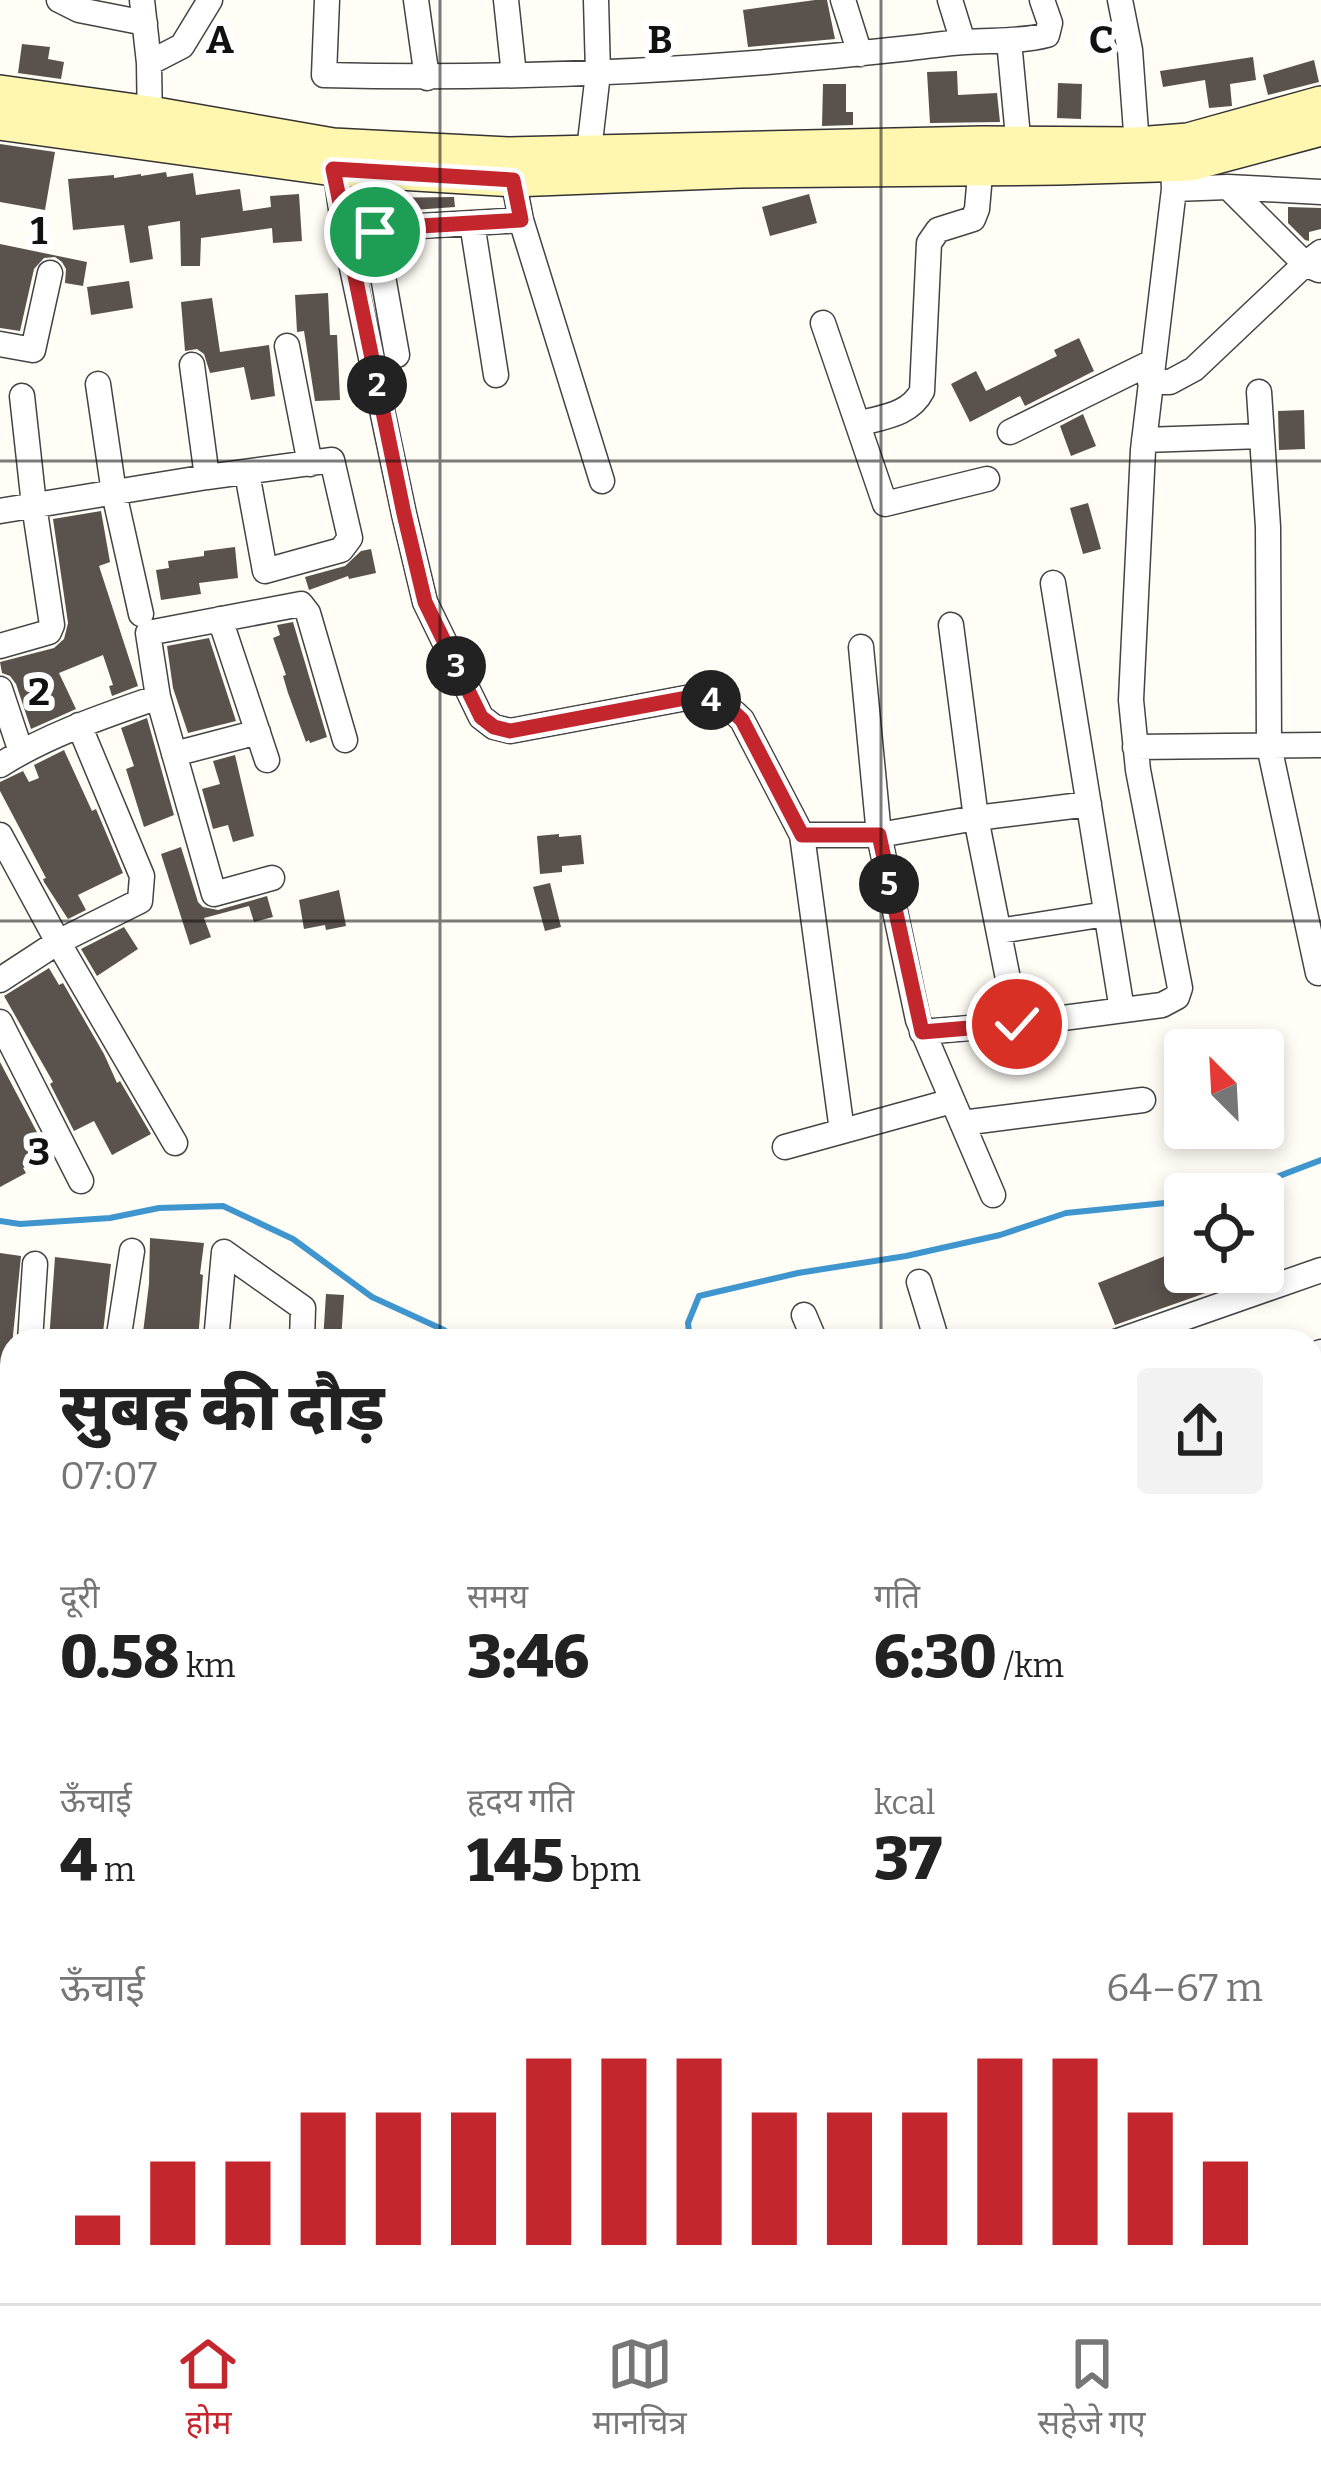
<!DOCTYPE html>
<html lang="hi">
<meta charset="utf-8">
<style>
:root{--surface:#fff;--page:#f2f2f2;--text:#222;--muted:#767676;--line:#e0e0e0;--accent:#c4262e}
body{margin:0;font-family:Bitter,"Noto Sans Devanagari",serif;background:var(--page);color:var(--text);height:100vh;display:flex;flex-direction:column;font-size:45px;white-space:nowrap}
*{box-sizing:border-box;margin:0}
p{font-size:39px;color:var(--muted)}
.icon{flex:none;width:66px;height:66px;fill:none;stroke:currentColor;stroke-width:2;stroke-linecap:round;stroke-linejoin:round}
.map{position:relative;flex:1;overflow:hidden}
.panel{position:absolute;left:0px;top:1329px;width:1323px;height:975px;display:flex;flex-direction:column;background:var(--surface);border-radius:36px 36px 0 0;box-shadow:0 6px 18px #0003}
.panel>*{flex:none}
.needle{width:78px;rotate:336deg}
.controls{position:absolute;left:1164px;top:1029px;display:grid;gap:24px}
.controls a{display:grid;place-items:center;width:120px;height:120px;border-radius:12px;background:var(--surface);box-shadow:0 6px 18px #0003;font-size:60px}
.pin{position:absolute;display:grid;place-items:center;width:102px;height:102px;color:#fff;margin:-51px;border:6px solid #fff;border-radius:50%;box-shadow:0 3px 12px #0007}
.km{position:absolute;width:60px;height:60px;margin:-30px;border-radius:50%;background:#222;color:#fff;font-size:33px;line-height:60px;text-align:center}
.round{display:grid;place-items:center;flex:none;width:126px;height:126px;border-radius:12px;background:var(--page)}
.overview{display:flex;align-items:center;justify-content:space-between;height:204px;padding:0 60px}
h1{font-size:66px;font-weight:800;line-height:90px}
.stats{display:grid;grid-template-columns:repeat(3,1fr);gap:18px;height:204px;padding:12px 60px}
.stats div{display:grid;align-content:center}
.stats b{font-size:60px;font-weight:800}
.stats small{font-size:33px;font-weight:400}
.stats p{font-size:33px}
.chart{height:336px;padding:24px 60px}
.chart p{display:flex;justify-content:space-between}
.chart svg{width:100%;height:216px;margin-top:12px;stroke:var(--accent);stroke-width:6}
.dock{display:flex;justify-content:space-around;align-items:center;height:168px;border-top:3px solid var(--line);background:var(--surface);font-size:33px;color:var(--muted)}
.dock a{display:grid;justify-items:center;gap:6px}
.dock .on{color:var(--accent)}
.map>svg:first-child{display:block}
</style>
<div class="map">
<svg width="1321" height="2303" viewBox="0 0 1321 2303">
<rect width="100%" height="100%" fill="#fffdf5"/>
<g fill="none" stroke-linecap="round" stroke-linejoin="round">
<path stroke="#3f96cf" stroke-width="6" d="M 1232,1194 L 1321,1160
M 0,1221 L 20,1224 L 110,1218 L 159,1208 L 223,1206 L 293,1239 L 372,1297 L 444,1330 L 457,1341
M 690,1341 L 688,1323 L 699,1296 L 798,1273 L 906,1256 L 1000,1235 L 1066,1213 L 1185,1201"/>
</g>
<path fill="#5a524d" d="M 815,0 L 827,0 L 835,39 L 748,47 L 743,10 Z
M 22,44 L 50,47 L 48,59 L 64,62 L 61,79 L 18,73 Z
M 1253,57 L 1256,80 L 1230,84 L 1232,106 L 1209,108 L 1205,80 L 1163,87 L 1160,71 Z
M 1314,60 L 1319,82 L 1268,95 L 1263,75 Z
M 957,71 L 958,95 L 997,93 L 1000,122 L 930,123 L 927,72 Z
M 1058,83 L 1082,84 L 1081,119 L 1057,118 Z
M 823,84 L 846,84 L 846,112 L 853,112 L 853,125 L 822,126 Z
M 0,144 L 55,152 L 45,210 L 0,202 Z
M 166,172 L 167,177 L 193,173 L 196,195 L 240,189 L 243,211 L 271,207 L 270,196 L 299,194 L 302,241 L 273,243 L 272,228 L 201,238 L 200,266 L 181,266 L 180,221 L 148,226 L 153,259 L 130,263 L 124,225 L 73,230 L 68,179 L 114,175 L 114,178 L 141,174 L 141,176 Z
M 809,194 L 817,223 L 770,236 L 762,207 Z
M 454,197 L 455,207 L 385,212 L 373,215 L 373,198 Z
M 1288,207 L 1321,208 L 1321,229 L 1309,232 L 1309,241 L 1305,240 L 1288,223 Z
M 0,244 L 87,262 L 83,286 L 65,283 L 66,269 L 62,262 L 55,257 L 44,258 L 34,269 L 20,331 L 0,328 Z
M 129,281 L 133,308 L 91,315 L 87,287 Z
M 328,293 L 330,335 L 337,335 L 340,400 L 315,401 L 304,331 L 297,332 L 295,295 Z
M 212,298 L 220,352 L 269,345 L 275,396 L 251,400 L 244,367 L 210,373 L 204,354 L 197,349 L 185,351 L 181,302 Z
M 1079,338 L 1094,371 L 1025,406 L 1020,396 L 970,422 L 951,384 L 976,371 L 986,391 L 1057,356 L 1054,350 Z
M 1304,410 L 1305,449 L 1279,450 L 1278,411 Z
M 1083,414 L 1096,446 L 1071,456 L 1060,426 Z
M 1088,503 L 1101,549 L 1083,554 L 1070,508 Z
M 101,511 L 110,562 L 99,566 L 138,686 L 112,696 L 109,686 L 113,685 L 103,655 L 59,673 L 76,709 L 31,729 L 16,684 L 10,676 L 2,673 L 0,662 L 54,648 L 64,639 L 68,623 L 53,519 Z
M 235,547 L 238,578 L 199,583 L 201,594 L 161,600 L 156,570 L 169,568 L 168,561 L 204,556 L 204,551 Z
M 371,549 L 376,573 L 349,579 L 348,576 L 309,590 L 305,577 L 345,566 L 361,551 Z
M 293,622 L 327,737 L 310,743 L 309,740 L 306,742 L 288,693 L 283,676 L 286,675 L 273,638 L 280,635 L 277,625 Z
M 209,638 L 236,721 L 188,733 L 173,688 L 167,646 Z
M 147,718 L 174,815 L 144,827 L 126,769 L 134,766 L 121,728 Z
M 64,750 L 92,811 L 96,809 L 123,873 L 78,895 L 86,910 L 68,919 L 44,882 L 43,879 L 46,878 L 0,791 L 0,782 L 23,771 L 29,782 L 39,778 L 34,765 Z
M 235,755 L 254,836 L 233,842 L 228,825 L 213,829 L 202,789 L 220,784 L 213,761 Z
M 559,834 L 559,837 L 581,835 L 584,864 L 562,866 L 562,872 L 540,874 L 537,836 Z
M 181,847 L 198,902 L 203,907 L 218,910 L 267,896 L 273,917 L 254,922 L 249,906 L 204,918 L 211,937 L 190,945 L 161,854 Z
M 550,883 L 561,927 L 545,931 L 533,887 Z
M 339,890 L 346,926 L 326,930 L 325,925 L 304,929 L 299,900 Z
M 124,927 L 138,949 L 97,976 L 81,949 Z
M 49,968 L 59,985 L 63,983 L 104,1054 L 117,1083 L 120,1081 L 151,1134 L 112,1155 L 94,1121 L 74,1131 L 50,1084 L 53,1082 L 4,996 Z
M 0,1062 L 49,1155 L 23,1168 L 26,1173 L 0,1187 Z
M 150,1238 L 204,1243 L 200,1274 L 203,1275 L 198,1341 L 142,1341 L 149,1284 Z
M 1185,1248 L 1185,1272 L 1262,1273 L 1115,1325 L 1098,1283 Z
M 0,1253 L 21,1256 L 9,1375 L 0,1374 Z
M 55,1257 L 111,1264 L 102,1341 L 49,1341 Z
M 326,1294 L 344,1295 L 341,1341 L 323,1341 Z"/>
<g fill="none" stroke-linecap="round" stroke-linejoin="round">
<defs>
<path id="street" d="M 59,0 L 79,10 L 145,23
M 142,0 L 149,63 L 150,128
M 327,0 L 324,75 C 520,80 716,70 910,48 C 928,46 947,43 965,42 C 993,40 1020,42 1047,35 L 1050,23 L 1042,0
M 416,0 L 427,78
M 506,0 L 514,75
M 843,0 L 860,54
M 950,0 L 963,42
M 1120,0 L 1130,50 L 1138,159
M 1009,41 L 1020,158
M 149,63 L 182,46 L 210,0
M 333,153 L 344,230 L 404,514 L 425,602 L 481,717 L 494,727 L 510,731 L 686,698 C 710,698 726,703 742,720 L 802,835 L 842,1131
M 511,168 L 521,220 L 602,481
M 587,168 L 598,73 L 596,0
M 1228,187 L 1305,264 L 1319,270
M 1174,189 L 1228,187 L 1321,192
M 472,223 L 496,375
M 823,323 L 885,504 L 987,479
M 0,344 L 33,350 L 50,273
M 287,346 L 310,464
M 397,355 L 375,232 L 386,228 L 521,220
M 192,365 L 207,477
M 1150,382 L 1170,382 L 1194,369 L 1305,264 L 1321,252
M 98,384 L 114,493 L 141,614
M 1259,392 L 1268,527 L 1269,746 L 1318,973
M 858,424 C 882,417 910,415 922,391 L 929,243 L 938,230 L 973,219 L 977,209 L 982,152
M 1010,432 L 1152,362
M 1144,440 L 1262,436
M 0,511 L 207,477 L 332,460 L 350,538 L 341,550 L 265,571 L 247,473
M 1053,583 L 1122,1010
M 220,619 L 267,760
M 951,625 L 976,818 L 1017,1024
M 0,646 L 49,632 L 52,625 L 34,505 L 22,396
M 861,647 L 879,835 L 918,1020 L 993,1195
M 0,689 L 21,752
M 1135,747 L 1321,745
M 174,754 L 258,732
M 0,765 C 49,734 104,716 158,697
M 0,835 L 58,942 L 175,1143
M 802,835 L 879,835 L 976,818 L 1089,804
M 272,878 L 214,894 L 158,697 L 148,633 L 301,604 L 308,613 L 345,740
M 999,931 L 1106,914
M 0,980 L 58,942 L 140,901 L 142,876 L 79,725
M 0,1022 L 81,1181
M 922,1032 L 1017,1024 L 1162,1005 L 1177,997 L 1180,988 L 1138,770 L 1131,700 L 1143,450 L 1174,189 L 1172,149
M 962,1123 L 1143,1100
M 785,1147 L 952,1101
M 224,1252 L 303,1308 L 302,1341
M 919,1282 L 937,1341
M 804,1315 L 815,1341
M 30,1341 L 35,1264
M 118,1341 L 132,1251
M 216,1341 L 224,1252
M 1118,1341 L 1321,1270
M 1311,1356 L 1321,1352
M 0,1597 L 12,1597
M 1311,1597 L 1321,1618
M 1311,1747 L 1320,1762
M 0,1863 L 12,1856
M 0,1886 L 12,1886
M 282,2303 L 283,2292
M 1198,2303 L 1200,2292"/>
<path id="secondary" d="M 0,92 L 150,113 L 333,145 L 508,154 L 982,143 L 1137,144 L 1188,140 L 1321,103
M 0,123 L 333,169 L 513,180 L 740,171 L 1059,168 L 1190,164 L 1321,129"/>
</defs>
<use href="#street" stroke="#444" stroke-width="27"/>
<use href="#secondary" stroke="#333" stroke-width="36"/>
<use href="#street" stroke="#fff" stroke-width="24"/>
<use href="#secondary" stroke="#fff6b0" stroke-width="33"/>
</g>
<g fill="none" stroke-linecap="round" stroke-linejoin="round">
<defs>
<path id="route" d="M 375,232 L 386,228 L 521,220 L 513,180 L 333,169 L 404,514 L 425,602 L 481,717 L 494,727 L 510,731 L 686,698 C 710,698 726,703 742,720 L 802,835 L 879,835 L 922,1032 L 1017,1024"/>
</defs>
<use href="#route" stroke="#fff" stroke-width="24"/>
<use href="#route" stroke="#c4262e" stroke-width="15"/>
</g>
<path fill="none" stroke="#111" stroke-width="3" stroke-opacity="0.55" d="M 440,0 L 440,1341M 881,0 L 881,1341M 0,461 L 1321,461M 0,921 L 1321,921M 0,1382 L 12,1382M 1311,1382 L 1321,1382M 0,1842 L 12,1842M 1311,1842 L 1321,1842M 440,2292 L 440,2303M 881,2292 L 881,2303"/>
<g font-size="39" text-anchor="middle" font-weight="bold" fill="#111" stroke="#fff" stroke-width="12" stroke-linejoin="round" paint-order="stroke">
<text x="220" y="53">A</text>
<text x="660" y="53">B</text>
<text x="1101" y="53">C</text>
<text x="39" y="244">1</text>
<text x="39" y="705">2</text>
<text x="39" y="1165">3</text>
</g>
</svg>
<div class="controls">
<a><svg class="needle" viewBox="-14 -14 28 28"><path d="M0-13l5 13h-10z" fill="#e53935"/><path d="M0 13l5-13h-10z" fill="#767676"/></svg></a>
<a><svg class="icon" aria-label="locate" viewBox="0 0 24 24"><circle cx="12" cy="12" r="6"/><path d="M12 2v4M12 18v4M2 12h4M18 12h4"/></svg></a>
</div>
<div class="pin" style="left:375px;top:232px;background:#1e9e55"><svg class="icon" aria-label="arrive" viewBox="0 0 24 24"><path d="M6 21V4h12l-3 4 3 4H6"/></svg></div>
<div class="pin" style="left:1017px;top:1024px;background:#d93025"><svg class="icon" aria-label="check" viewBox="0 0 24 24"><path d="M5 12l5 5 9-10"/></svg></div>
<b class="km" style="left:377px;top:385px">2</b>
<b class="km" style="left:456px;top:666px">3</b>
<b class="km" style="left:711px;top:700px">4</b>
<b class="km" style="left:889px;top:884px">5</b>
<section class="panel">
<div class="overview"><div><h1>सुबह की दौड़</h1><p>07:07</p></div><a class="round"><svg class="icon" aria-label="share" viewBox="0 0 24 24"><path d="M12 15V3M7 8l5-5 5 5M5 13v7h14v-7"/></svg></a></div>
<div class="stats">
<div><p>दूरी</p><b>0.58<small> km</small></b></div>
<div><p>समय</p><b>3:46</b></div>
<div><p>गति</p><b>6:30<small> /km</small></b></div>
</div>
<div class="stats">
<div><p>ऊँचाई</p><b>4<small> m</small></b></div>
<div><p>हृदय गति</p><b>145<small> bpm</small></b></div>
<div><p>kcal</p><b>37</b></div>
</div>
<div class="chart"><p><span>ऊँचाई</span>64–67 m</p>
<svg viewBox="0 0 160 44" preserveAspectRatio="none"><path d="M5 44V38M15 44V27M25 44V27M35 44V17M45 44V17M55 44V17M65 44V6M75 44V6M85 44V6M95 44V17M105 44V17M115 44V17M125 44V6M135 44V6M145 44V17M155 44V27"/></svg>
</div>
</section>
</div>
<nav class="dock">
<a class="on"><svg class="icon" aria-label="home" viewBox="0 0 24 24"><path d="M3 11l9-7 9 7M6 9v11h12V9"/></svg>होम</a>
<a><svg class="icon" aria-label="map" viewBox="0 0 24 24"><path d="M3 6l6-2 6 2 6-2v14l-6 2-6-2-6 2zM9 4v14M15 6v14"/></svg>मानचित्र</a>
<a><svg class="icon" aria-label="saved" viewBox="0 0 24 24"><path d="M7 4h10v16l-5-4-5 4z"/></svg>सहेजे गए</a>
</nav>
